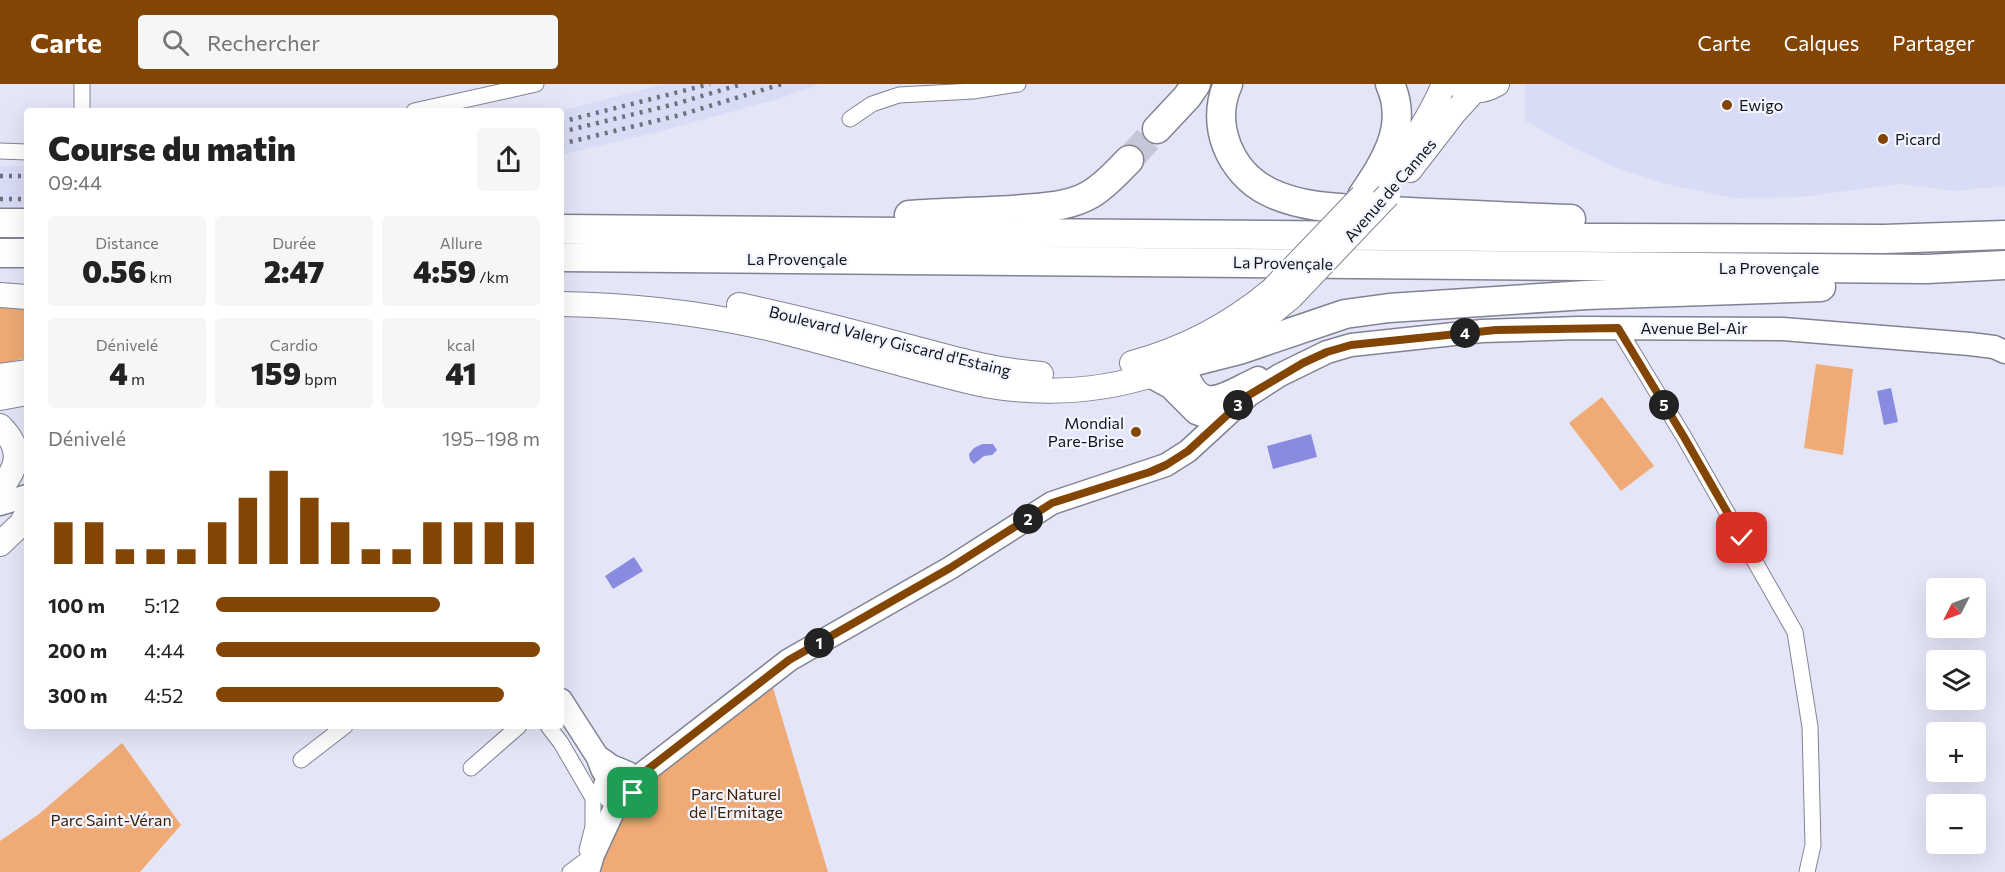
<!DOCTYPE html>
<html lang="fr">
<meta charset="utf-8">
<style>
:root{--surface:#fff;--page:#f6f6f6;--text:#222;--muted:#767676;--accent:#834504}
body{margin:0;font-family:Commissioner,sans-serif;background:var(--page);color:var(--text);height:100vh;display:flex;flex-direction:column;font-size:22px;white-space:nowrap}
*{box-sizing:border-box;margin:0}
p{font-size:20px;color:var(--muted)}
.icon{flex:none;width:33px;height:33px;fill:none;stroke:currentColor;stroke-width:2;stroke-linecap:round;stroke-linejoin:round}
.map{position:relative;flex:1;overflow:hidden}
.drawer{position:absolute;left:24px;top:24px;width:540px;height:621px;display:flex;flex-direction:column;background:var(--surface);border-radius:6px;box-shadow:0 6px 24px #0002}
.drawer>*{flex:none}
.needle{width:39px;rotate:228deg}
.controls{position:absolute;left:1926px;top:494px;display:grid;gap:12px}
.controls a{display:grid;place-items:center;width:60px;height:60px;border-radius:6px;background:var(--surface);box-shadow:0 6px 24px #0002;font-size:30px}
.pin{position:absolute;display:grid;place-items:center;width:51px;height:51px;color:#fff;margin:-26px;border-radius:12px;box-shadow:0 3px 9px #0006}
.km{position:absolute;width:30px;height:30px;margin:-15px;border-radius:50%;background:#222;color:#fff;font-size:16px;line-height:30px;text-align:center}
.round{display:grid;place-items:center;flex:none;width:63px;height:63px;border-radius:6px;background:var(--page)}
.summary{display:flex;align-items:center;justify-content:space-between;height:102px;padding:0 24px}
h1{font-size:33px;font-weight:800;line-height:45px}
.metrics{display:grid;grid-template-columns:repeat(3,1fr);gap:9px;height:102px;padding:6px 24px}
.metrics div{display:grid;align-content:center;border-radius:6px;background:var(--page);text-align:center}
.metrics b{font-size:30px;font-weight:800}
.metrics small{font-size:16px;font-weight:400}
.metrics p{font-size:16px}
.chart{height:168px;padding:12px 24px}
.chart p{display:flex;justify-content:space-between}
.chart svg{width:100%;height:108px;margin-top:6px;stroke:var(--accent);stroke-width:6}
ul{padding:0 24px;list-style:none;font-size:20px}
li{display:grid;grid-template-columns:96px 72px 1fr;align-items:center;height:45px}
li i{height:15px;border-radius:8px;background:var(--accent)}
header{display:flex;align-items:center;gap:36px;box-sizing:border-box;height:84px;padding:0 30px;background:var(--accent);color:#fff}
header strong{font-size:28px}
nav{display:flex;gap:33px;margin-inline-start:auto;font-size:21px}
.search{width:420px;height:54px;background:var(--page);display:flex;align-items:center;gap:15px;box-sizing:border-box;padding:0 21px;border-radius:6px;color:var(--muted);font-size:22px}
.map>svg:first-child{display:block}
</style>
<header>
<strong>Carte</strong>
<div class="search"><svg class="icon" aria-label="search" viewBox="0 0 24 24"><circle cx="10" cy="10" r="6"/><path d="M15 15l6 6"/></svg>Rechercher</div>
<nav><a>Carte</a><a>Calques</a><a>Partager</a></nav>
</header>
<div class="map">
<svg width="2005" height="788" viewBox="0 0 2005 788">
<rect width="100%" height="100%" fill="#e4e6f8"/>
<path fill="#d9dcf5" d="M 665,0 L 820,0 L 778,15 L 658,48 L 561,71 L 561,27 L 559,27 Z
M 1525,0 L 2005,0 L 2005,102 L 1954,107 L 1901,100 L 1801,113 L 1734,114 L 1666,100 L 1619,85 L 1572,63 L 1525,37 Z
M 0,82 L 27,82 L 27,125 L 0,125 Z"/>
<path fill="#efaa75" d="M 0,220 L 27,221 L 27,274 L 0,280 Z
M 1816,280 L 1853,285 L 1843,371 L 1804,364 Z
M 1602,313 L 1654,382 L 1621,407 L 1569,339 Z
M 773,604 L 828,788 L 595,788 L 623,727 L 637,716 L 651,698 Z
M 122,659 L 181,741 L 140,788 L 0,788 L 0,757 L 39,730 Z"/>
<path fill="#888bdf" d="M 1891,304 L 1898,338 L 1884,341 L 1877,307 Z
M 1311,350 L 1317,373 L 1273,385 L 1267,362 Z
M 982,360 L 993,360 L 997,366 L 992,371 L 984,372 L 974,380 L 970,376 L 969,370 L 974,364 Z
M 634,473 L 643,487 L 613,505 L 605,492 Z"/>
<g fill="none" stroke-linecap="round" stroke-linejoin="round">
<path stroke="#c5c7d7" stroke-width="28" stroke-dasharray="28 14" stroke-linecap="butt" d="M 1129,76 L 1157,45"/>
<defs>
<path id="street" d="M 82,0 L 82,27
M 414,27 L 536,0
M 850,35 L 872,20 L 899,11 L 973,7 L 1018,0
M 0,67 L 27,68
M 1618,244 L 1684,353 L 1795,548 L 1810,643 L 1813,761 L 1807,788
M 548,642 L 561,659 L 593,714 L 593,743 L 587,766
M 301,676 L 345,642
M 471,684 L 519,642
M 570,788 L 593,771"/>
<path id="secondary" d="M 1184,280 C 1200,333 1221,311 1258,294
M 1148,291 L 1170,303 L 1196,329 L 1207,333 L 1223,335
M 0,420 L 27,412
M 561,616 L 597,672 L 603,687
M 597,672 L 611,682 L 628,689 L 634,696 L 633,709 L 623,717 L 610,713 L 605,701 L 611,690 L 620,687
M 634,696 L 789,576 L 950,484 L 1052,419 L 1166,381 L 1188,367 L 1249,311 L 1280,291 L 1327,268 L 1351,261 L 1482,247 L 1578,244 L 1783,245 L 1970,260 L 1994,263 L 2005,268
M 588,788 L 593,771 L 618,717"/>
<path id="primary" d="M 1460,2 C 1472,9 1485,7 1497,0
M 1410,86 L 1454,29 L 1474,7
M 1381,95 C 1408,68 1429,35 1444,0
M 0,211 L 27,213
M 561,220 C 633,221 702,229 772,245 C 821,257 869,271 917,284 C 946,291 975,301 1005,304 C 1110,317 1212,282 1291,213
M 739,221 C 795,233 851,247 906,262 C 951,274 994,287 1041,290
M 1132,279 C 1185,265 1230,241 1272,206
M 0,292 L 27,288
M 0,314 L 27,309
M 0,342 C 23,365 19,382 0,405
M 0,460 L 21,440 L 27,430"/>
<path id="highway" d="M 1228,0 C 1210,40 1229,88 1269,108 C 1306,126 1349,124 1389,127 C 1450,130 1511,133 1571,135
M 1157,45 L 1187,13 L 1196,0
M 1362,112 C 1385,78 1409,42 1390,0
M 909,131 C 947,128 986,128 1024,125 C 1047,123 1071,122 1091,110 C 1106,101 1117,88 1129,76
M 0,139 L 27,139
M 561,145 L 1609,154 L 1884,155 L 2005,151
M 0,169 L 27,169
M 561,173 L 1927,185 L 2005,181
M 1184,280 L 1239,266 L 1345,230 L 1389,224 L 1586,211 L 1821,203"/>
</defs>
<use href="#street" stroke="#818393" stroke-width="17"/>
<use href="#secondary" stroke="#818393" stroke-width="25"/>
<use href="#primary" stroke="#818393" stroke-width="26"/>
<use href="#highway" stroke="#818393" stroke-width="31"/>
<use href="#street" stroke="#fff" stroke-width="15"/>
<use href="#secondary" stroke="#fff" stroke-width="22"/>
<use href="#primary" stroke="#fff" stroke-width="24"/>
<use href="#highway" stroke="#fff" stroke-width="28"/>
<path stroke="#6e707b" stroke-width="4.5" stroke-dasharray="3 6" stroke-linecap="butt" d="M 561,38 L 710,0
M 561,48 L 675,20 L 742,0
M 561,60 L 680,31 L 782,0
M 0,92 L 27,92
M 0,115 L 27,115"/>
<defs>
<path id="primary-bridge" d="M 1272,206 L 1362,112
M 1291,213 L 1388,111"/>
</defs>
<use href="#primary-bridge" stroke="#818393" stroke-width="26" stroke-linecap="butt"/>
<use href="#primary-bridge" stroke="#fff" stroke-width="24"/>
</g>
<g fill="none" stroke-linecap="round" stroke-linejoin="round">
<defs>
<path id="route" d="M 633,709 L 634,696 L 789,576 L 950,484 L 1052,419 L 1150,388 L 1166,381 L 1188,367 L 1249,311 L 1303,279 L 1327,268 L 1351,261 L 1496,246 L 1618,244 L 1684,353 L 1742,454"/>
</defs>
<use href="#route" stroke="#fff" stroke-width="12"/>
<use href="#route" stroke="#834504" stroke-width="8"/>
</g>
<g fill="#834504" stroke="#f2f4ff" stroke-width="2">
<circle cx="1727" cy="21" r="6"/>
<circle cx="1883" cy="55" r="6"/>
<circle cx="1136" cy="348" r="6"/>
</g>
<g text-anchor="middle" stroke-width="4.5" stroke-linejoin="round" paint-order="stroke">
<g font-size="16" fill="#14151b" stroke="#f2f4ff" text-anchor="start">
<text x="1739" y="27">Ewigo</text>
<text x="1895" y="61">Picard</text>
<text x="1124" y="345" text-anchor="end">Mondial<tspan x="1124" dy="18">Pare-Brise</tspan></text>
</g>
<g font-size="16" fill="#14151b" stroke="#f2f4ff">
<text transform="translate(1390 106) rotate(-49)" y="6">Avenue de Cannes</text>
<text x="797" y="181">La Provençale</text>
<text transform="translate(1283 179) rotate(1)" y="6">La Provençale</text>
<text x="1769" y="190">La Provençale</text>
<text x="1694" y="250">Avenue Bel-Air</text>
<text transform="translate(890 257) rotate(14)" y="6">Boulevard Valery Giscard d'Estaing</text>
</g>
<g font-size="16" fill="#3f2105" stroke="#f2f4ff">
<text x="736" y="716">Parc Naturel<tspan x="736" dy="18">de l'Ermitage</tspan></text>
<text x="111" y="742">Parc Saint-Véran</text>
</g>
</g>
</svg>
<div class="controls">
<a><svg class="needle" viewBox="-14 -14 28 28"><path d="M0-13l5 13h-10z" fill="#e53935"/><path d="M0 13l5-13h-10z" fill="#767676"/></svg></a>
<a><svg class="icon" aria-label="layers" viewBox="0 0 24 24"><path d="M12 4l9 5-9 5-9-5zM3 14l9 5 9-5"/></svg></a>
<a>+</a>
<a>−</a>
</div>
<div class="pin" style="left:633px;top:709px;background:#1e9e55"><svg class="icon" aria-label="arrive" viewBox="0 0 24 24"><path d="M6 21V4h12l-3 4 3 4H6"/></svg></div>
<div class="pin" style="left:1742px;top:454px;background:#d93025"><svg class="icon" aria-label="check" viewBox="0 0 24 24"><path d="M5 12l5 5 9-10"/></svg></div>
<b class="km" style="left:819px;top:559px">1</b>
<b class="km" style="left:1028px;top:435px">2</b>
<b class="km" style="left:1238px;top:321px">3</b>
<b class="km" style="left:1465px;top:249px">4</b>
<b class="km" style="left:1664px;top:321px">5</b>
<section class="drawer">
<div class="summary"><div><h1>Course du matin</h1><p>09:44</p></div><a class="round"><svg class="icon" aria-label="share" viewBox="0 0 24 24"><path d="M12 15V3M7 8l5-5 5 5M5 13v7h14v-7"/></svg></a></div>
<div class="metrics">
<div><p>Distance</p><b>0.56<small> km</small></b></div>
<div><p>Durée</p><b>2:47</b></div>
<div><p>Allure</p><b>4:59<small> /km</small></b></div>
</div>
<div class="metrics">
<div><p>Dénivelé</p><b>4<small> m</small></b></div>
<div><p>Cardio</p><b>159<small> bpm</small></b></div>
<div><p>kcal</p><b>41</b></div>
</div>
<div class="chart"><p><span>Dénivelé</span>195–198 m</p>
<svg viewBox="0 0 160 44" preserveAspectRatio="none"><path d="M5 44V27M15 44V27M25 44V38M35 44V38M45 44V38M55 44V27M65 44V17M75 44V6M85 44V17M95 44V27M105 44V38M115 44V38M125 44V27M135 44V27M145 44V27M155 44V27"/></svg>
</div>
<ul>
<li><b>100 m</b>5:12<i style="width:69%"></i></li>
<li><b>200 m</b>4:44<i style="width:100%"></i></li>
<li><b>300 m</b>4:52<i style="width:89%"></i></li>
</ul>
</section>
</div>
